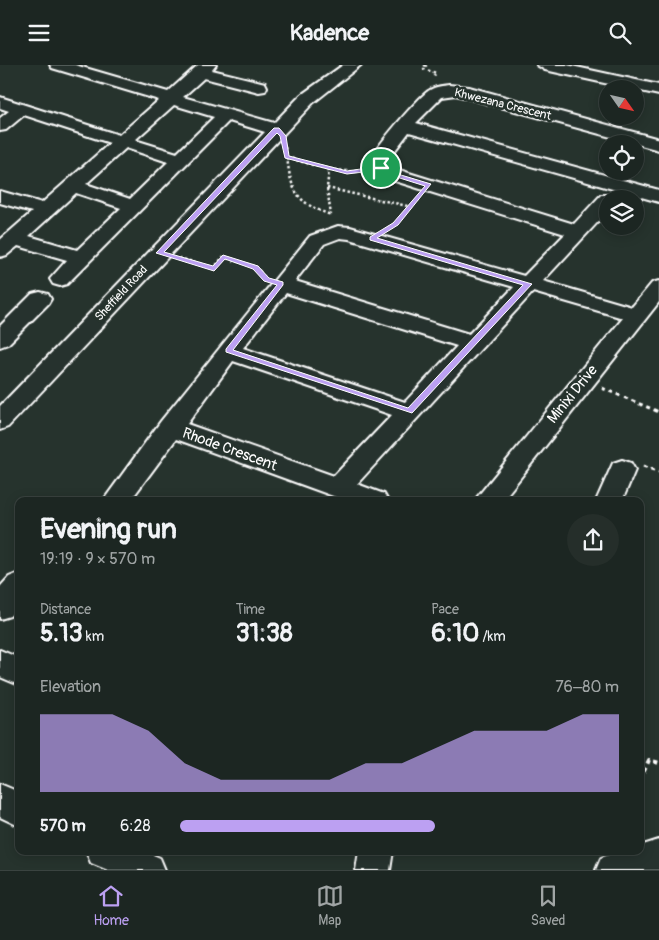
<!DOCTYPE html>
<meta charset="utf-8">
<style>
:root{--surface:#1c2622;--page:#252e2a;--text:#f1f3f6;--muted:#a0a5a5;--line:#3a4340;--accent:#bca0f2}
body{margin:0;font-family:Pangolin,sans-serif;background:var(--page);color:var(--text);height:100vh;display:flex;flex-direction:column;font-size:19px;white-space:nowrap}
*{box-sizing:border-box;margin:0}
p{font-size:16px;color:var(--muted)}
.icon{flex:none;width:28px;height:28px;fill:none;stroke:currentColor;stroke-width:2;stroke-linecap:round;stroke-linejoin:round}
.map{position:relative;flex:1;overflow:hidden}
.sheet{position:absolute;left:15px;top:432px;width:629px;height:358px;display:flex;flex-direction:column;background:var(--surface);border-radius:10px;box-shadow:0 2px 12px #0003,0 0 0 1px var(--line)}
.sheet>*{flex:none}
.needle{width:32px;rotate:124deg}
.controls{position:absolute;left:599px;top:15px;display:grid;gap:10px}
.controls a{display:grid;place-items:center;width:45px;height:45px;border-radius:50%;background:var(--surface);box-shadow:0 2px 12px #0003,0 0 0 1px var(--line);font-size:25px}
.pin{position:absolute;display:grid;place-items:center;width:42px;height:42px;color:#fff;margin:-21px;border:2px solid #fff;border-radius:50%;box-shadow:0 1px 5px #0007}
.round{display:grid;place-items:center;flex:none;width:52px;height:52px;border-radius:26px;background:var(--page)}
.headline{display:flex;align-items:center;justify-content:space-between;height:85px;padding:0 25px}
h1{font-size:28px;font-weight:700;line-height:38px}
.stats{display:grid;grid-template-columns:repeat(3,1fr);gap:8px;height:85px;padding:5px 25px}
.stats div{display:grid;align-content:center}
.stats b{font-size:25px;font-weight:700}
.stats small{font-size:14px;font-weight:400}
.stats p{font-size:14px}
.chart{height:140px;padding:10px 25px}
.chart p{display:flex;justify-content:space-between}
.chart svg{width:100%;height:90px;margin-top:5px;fill:var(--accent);opacity:.7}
ul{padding:0 25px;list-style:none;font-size:16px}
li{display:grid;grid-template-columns:80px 60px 1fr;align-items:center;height:38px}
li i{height:12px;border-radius:6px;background:var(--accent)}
header{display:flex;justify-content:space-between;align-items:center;height:65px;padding:0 25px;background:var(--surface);font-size:22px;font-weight:700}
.tabs{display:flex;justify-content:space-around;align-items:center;height:70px;border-top:1px solid var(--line);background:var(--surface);font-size:14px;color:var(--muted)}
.tabs a{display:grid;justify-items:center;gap:2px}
.tabs .current{color:var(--accent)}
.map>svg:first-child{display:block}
</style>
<header><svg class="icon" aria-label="menu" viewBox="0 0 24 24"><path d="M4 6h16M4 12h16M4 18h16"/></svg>Kadence<svg class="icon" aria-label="search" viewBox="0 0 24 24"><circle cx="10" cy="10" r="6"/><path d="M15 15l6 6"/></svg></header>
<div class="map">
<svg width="659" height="805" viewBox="0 0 659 805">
<rect width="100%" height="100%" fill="#26332d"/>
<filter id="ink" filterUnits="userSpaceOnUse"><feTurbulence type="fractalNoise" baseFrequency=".02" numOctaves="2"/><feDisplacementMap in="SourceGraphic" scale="10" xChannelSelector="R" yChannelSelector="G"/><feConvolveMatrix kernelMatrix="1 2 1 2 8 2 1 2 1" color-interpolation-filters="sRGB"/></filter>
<g filter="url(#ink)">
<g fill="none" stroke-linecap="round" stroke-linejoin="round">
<defs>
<path id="minor" d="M 50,0 L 75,0 L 168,27 L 198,0 L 216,0 L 212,5 L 265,18 L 267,22 L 265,26 L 259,27 L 204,13 L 183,32 L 274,58 L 301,30 L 343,0 L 361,0 L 313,38 L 8,362 L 0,365 L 0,341 L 265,67 L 229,56 L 67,219 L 60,221 L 53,219 L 50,214 L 67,195 L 18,181 L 7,190 L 0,192 L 0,175 L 32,147 L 0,138 L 0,126 L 42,138 L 110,78 L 24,50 L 6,65 L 0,66 L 0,53 L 9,46 L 0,43 L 0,32 L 119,70 L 159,35 L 52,3 ZM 174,40 L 214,52 L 177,88 L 135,75 ZM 126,83 L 168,97 L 130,134 L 86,119 ZM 76,128 L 121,143 L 77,185 L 29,171 Z
M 537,0 L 567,0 L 659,20 L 659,30 L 545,5 Z
M 449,20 L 469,22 L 659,74 L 659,85 L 456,30 L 442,32 L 416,58 L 659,125 L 659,137 L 409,67 L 390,92 L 390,101 L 396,104 L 574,159 L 601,130 L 615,130 L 617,134 L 608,134 L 608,146 L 543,216 L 632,242 L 652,218 L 659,216 L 659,237 L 502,436 L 474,436 L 623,253 L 533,227 L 357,419 L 384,429 L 388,436 L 347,436 L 176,374 L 130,436 L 103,436 L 161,356 L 310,171 L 338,161 L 350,162 L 524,211 L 565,169 L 382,112 C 375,107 370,103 372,93 C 374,84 420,30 430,25 C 436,21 443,21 449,20 ZM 340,173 L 349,174 L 514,222 L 469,269 L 295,216 L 324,179 ZM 286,228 L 457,281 L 405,337 L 243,283 ZM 233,296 L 392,350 L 334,411 L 187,359 Z
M 40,227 L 48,229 L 51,234 L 48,239 L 8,279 L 0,282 L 0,261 L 32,229 Z
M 622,395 L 631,398 L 635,405 L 622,436 L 596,436 L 613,398 Z
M 19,508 L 19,540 L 10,551 L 0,554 L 0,522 L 9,512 Z
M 0,585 L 19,593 L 19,620 L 0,612 Z
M 0,719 L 19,727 L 19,761 L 0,752 Z
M 659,775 L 659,805 L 596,805 L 601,793 L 619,786 L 640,786 L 640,781 Z
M 86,786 L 144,786 L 160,793 L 165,805 L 108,805 L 91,798 Z
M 359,786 L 393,786 L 390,805 L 356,805 Z"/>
</defs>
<use href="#minor" stroke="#fff" stroke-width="4"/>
<path stroke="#fff" stroke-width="2.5" stroke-dasharray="2.5 2.5" stroke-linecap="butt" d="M 424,0 L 426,1 L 424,4 L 436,8 L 432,13
M 285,82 L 287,92 C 312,100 336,108 363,106
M 287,92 C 291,127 297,138 331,150
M 329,104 L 327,123 L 331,150
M 327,123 L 412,142
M 388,163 L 395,159 L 420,133
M 179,193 L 214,203 L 223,192 L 256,202 L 259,206"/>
<path stroke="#fff" stroke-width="3" stroke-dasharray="4 4" stroke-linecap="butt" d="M 258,205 L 264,212
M 602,323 L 659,347
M 643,401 L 659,407"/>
<path stroke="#fff" stroke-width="4" stroke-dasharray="4.5 4.5" stroke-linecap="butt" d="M 640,715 L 649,695 L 659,698"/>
<use href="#minor" fill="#26332d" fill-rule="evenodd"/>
</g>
</g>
<path fill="#bca0f2" stroke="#fff" fill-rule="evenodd" d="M 274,63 L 279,63 L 286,71 L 289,91 L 347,106 L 381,101 L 391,107 L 431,119 L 398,160 L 377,173 L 532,219 L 412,348 L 226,287 L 226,284 L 277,220 L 264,216 L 253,204 L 225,194 L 214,206 L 156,188 ZM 277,68 L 280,71 L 285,93 L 347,109 L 380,105 L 387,109 L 425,121 L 393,158 L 370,172 L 370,175 L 523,220 L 408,343 L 233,285 L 283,220 L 283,217 L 269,213 L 258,201 L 223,190 L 213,201 L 164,187 Z"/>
<g text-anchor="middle" stroke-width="5" stroke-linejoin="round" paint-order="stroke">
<g font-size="12" fill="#fff" stroke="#26332d">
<text transform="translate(503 39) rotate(14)" y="4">Khwezana Crescent</text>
<text transform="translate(121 228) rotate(-47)" y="4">Sheffield Road</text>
</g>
<g font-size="15" fill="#fff" stroke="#26332d">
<text transform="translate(572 329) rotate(-51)" y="5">Minixi Drive</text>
<text transform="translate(230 384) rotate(20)" y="5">Rhode Crescent</text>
</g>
</g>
</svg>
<div class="controls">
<a><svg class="needle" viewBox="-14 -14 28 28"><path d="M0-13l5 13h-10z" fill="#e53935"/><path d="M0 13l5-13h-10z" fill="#a0a5a5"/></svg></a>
<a><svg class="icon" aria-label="locate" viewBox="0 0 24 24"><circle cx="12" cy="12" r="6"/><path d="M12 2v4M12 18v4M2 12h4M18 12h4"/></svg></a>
<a><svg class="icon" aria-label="layers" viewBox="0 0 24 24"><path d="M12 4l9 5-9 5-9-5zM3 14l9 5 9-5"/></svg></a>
</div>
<div class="pin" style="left:381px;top:103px;background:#1e9e55"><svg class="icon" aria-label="arrive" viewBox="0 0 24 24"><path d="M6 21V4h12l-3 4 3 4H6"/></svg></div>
<section class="sheet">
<div class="headline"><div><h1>Evening run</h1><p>19:19 · 9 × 570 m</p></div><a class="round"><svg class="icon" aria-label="share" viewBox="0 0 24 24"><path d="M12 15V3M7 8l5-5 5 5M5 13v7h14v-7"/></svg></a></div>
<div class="stats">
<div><p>Distance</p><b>5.13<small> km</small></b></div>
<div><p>Time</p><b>31:38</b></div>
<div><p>Pace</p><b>6:10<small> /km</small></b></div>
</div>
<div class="chart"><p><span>Elevation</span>76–80 m</p>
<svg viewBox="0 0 160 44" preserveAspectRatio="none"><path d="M0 44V6L10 6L20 6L30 14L40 30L50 38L60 38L70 38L80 38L90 30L100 30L110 22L120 14L130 14L140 14L150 6L160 6V44z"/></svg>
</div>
<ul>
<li><b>570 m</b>6:28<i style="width:58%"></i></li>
</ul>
</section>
</div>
<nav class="tabs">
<a class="current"><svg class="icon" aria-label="home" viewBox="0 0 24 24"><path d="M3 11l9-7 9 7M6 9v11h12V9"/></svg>Home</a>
<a><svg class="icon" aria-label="map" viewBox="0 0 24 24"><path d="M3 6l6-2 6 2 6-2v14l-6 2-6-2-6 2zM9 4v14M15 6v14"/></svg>Map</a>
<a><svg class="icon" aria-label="saved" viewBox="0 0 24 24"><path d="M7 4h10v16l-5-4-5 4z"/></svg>Saved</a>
</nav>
